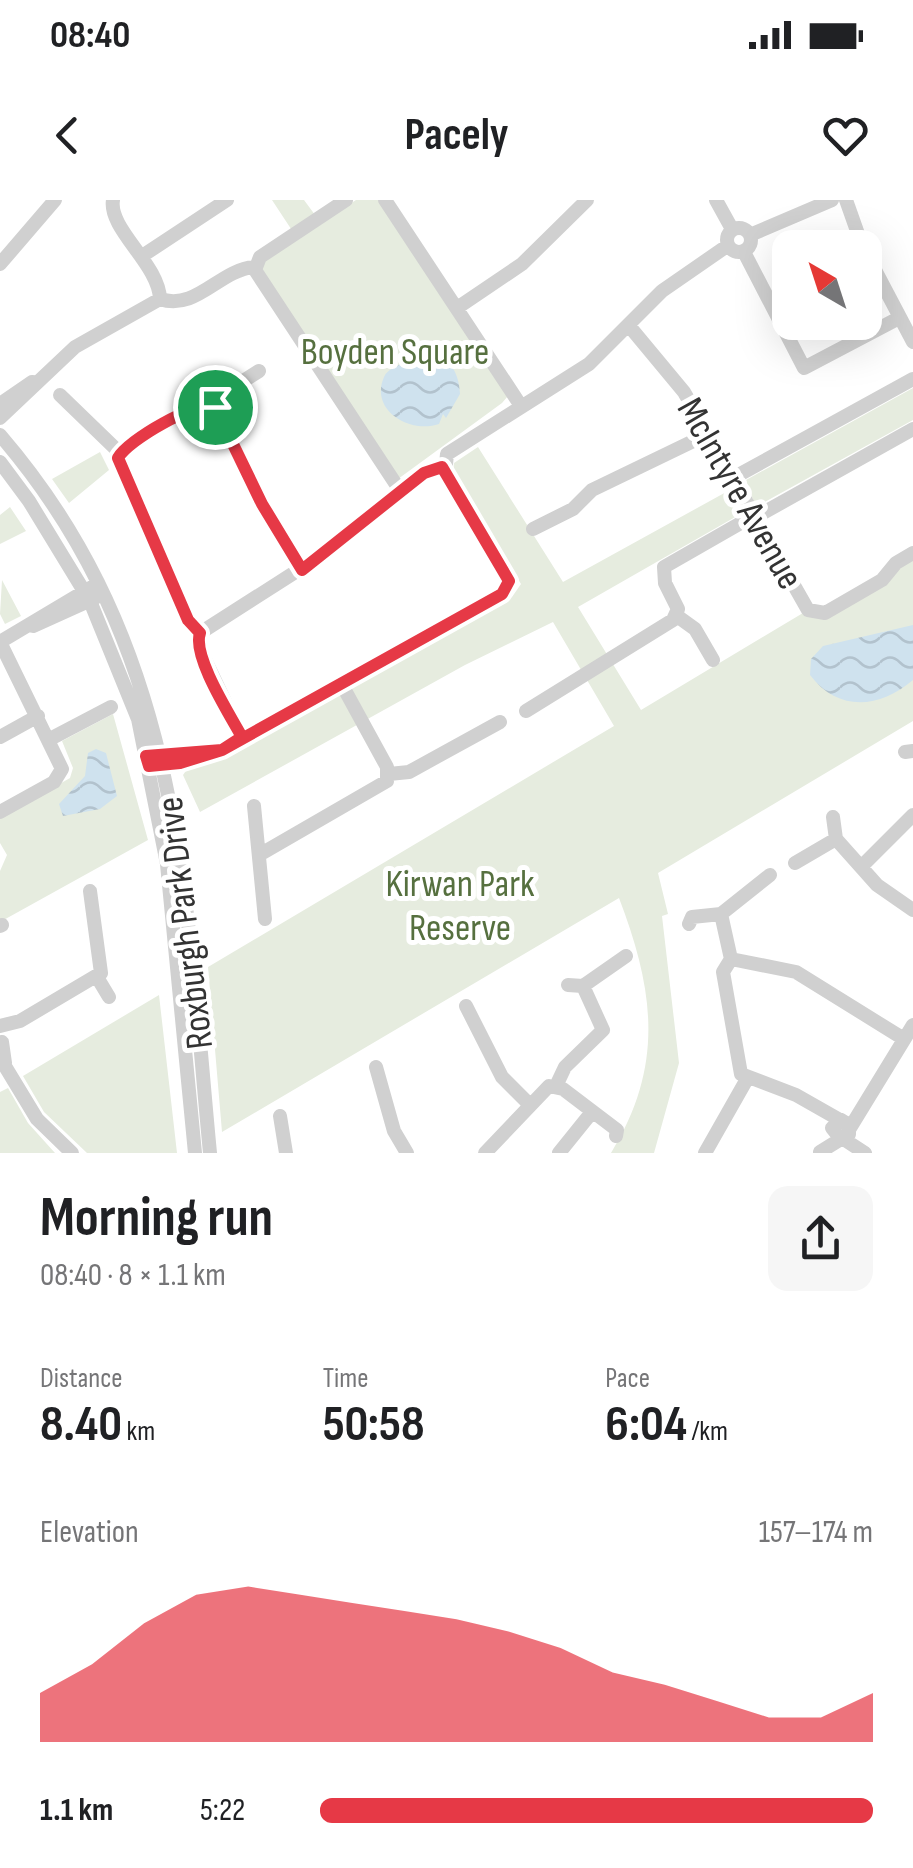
<!DOCTYPE html>
<meta charset="utf-8">
<style>
:root{--surface:#fff;--page:#f6f6f6;--text:#202124;--muted:#757577;--accent:#e63946}
body{margin:0;font-family:"Sofia Sans Condensed",sans-serif;background:var(--page);color:var(--text);height:100vh;display:flex;flex-direction:column;font-size:38px;white-space:nowrap}
*{box-sizing:border-box;margin:0}
p{font-size:32px;color:var(--muted)}
.icon{flex:none;width:55px;height:55px;fill:none;stroke:currentColor;stroke-width:2;stroke-linecap:round;stroke-linejoin:round}
.map{position:relative;height:953px;overflow:hidden}
.sheet{display:flex;flex-direction:column;background:var(--surface);flex:1}
.sheet>*{flex:none}
.needle{width:65px;rotate:321deg}
.fabs{position:absolute;left:772px;top:30px;display:grid;gap:20px}
.fabs a{display:grid;place-items:center;width:110px;height:110px;border-radius:20px;background:var(--surface);box-shadow:0 10px 40px #0002;font-size:50px}
.pin{position:absolute;display:grid;place-items:center;width:85px;height:85px;color:#fff;margin:-42px;border:5px solid #fff;border-radius:50%;box-shadow:0 2px 10px #0007}
.round{display:grid;place-items:center;flex:none;width:105px;height:105px;border-radius:20px;background:var(--page)}
.head{display:flex;align-items:center;justify-content:space-between;height:170px;padding:0 40px}
h1{font-size:55px;font-weight:700;line-height:75px}
.figures{display:grid;grid-template-columns:repeat(3,1fr);gap:15px;height:170px;padding:10px 40px}
.figures div{display:grid;align-content:center}
.figures b{font-size:50px;font-weight:700}
.figures small{font-size:28px;font-weight:400}
.figures p{font-size:28px}
.chart{height:280px;padding:20px 40px}
.chart p{display:flex;justify-content:space-between}
.chart svg{width:100%;height:180px;margin-top:10px;fill:var(--accent);opacity:.7}
ul{padding:0 40px;list-style:none;font-size:32px}
li{display:grid;grid-template-columns:160px 120px 1fr;align-items:center;height:75px}
li i{height:25px;border-radius:12px;background:var(--accent)}
.status{display:flex;justify-content:space-between;align-items:center;height:70px;padding:0 50px;background:var(--surface);direction:ltr}
.status svg{height:28px;fill:currentColor}
header{display:flex;justify-content:space-between;align-items:center;height:130px;padding:0 40px;background:var(--surface);font-size:45px;font-weight:700}
.map>svg:first-child{display:block}
</style>
<div class="status"><b>08:40</b><svg viewBox="0 0 49 12"><path d="M0 12V9h3v3zM5 12V6h3v6zM10 12V3h3v9zM15 12V0h3v12zM26 1h20v11H26zM47 4h2v5h-2z"/></svg></div>
<header><svg class="icon" aria-label="back" viewBox="0 0 24 24"><path d="M15 5l-7 7 7 7"/></svg>Pacely<svg class="icon" aria-label="heart" viewBox="0 0 24 24"><path d="M12 20l-8-8c-3-5 5-10 8-4 3-6 11-1 8 4z"/></svg></header>
<div class="map">
<svg width="913" height="953" viewBox="0 0 913 953">
<defs>
<pattern id="water-waves" width="16" height="10" patternUnits="userSpaceOnUse" patternTransform="scale(2.5)"><rect width="16" height="10" fill="#cfe2ee"/><path d="M0 5q4-4 8 0t8 0" fill="none" stroke="#b2c2cd"/></pattern>
</defs>
<rect width="100%" height="100%" fill="#fff"/>
<path fill="#e6ecdf" d="M 272,0 L 304,0 L 321,23 L 356,0 L 378,0 L 508,196 L 502,203 L 398,279 L 261,72 L 265,60 L 297,38 Z
M 913,188 L 913,220 L 761,304 L 754,303 L 746,280 Z
M 478,247 L 563,382 L 728,291 L 739,311 L 737,316 L 578,407 L 641,510 L 808,410 L 816,414 L 913,353 L 913,521 L 658,673 L 668,714 L 662,716 L 679,863 L 654,953 L 611,953 C 665,865 654,790 619,698 L 222,932 L 208,767 L 614,526 L 553,422 L 465,465 L 200,612 L 183,575 L 190,565 L 215,560 L 512,397 L 521,384 L 453,272 L 454,263 Z
M 100,252 L 109,270 L 69,303 L 52,279 Z
M 10,307 L 26,331 L 0,344 L 0,315 Z
M 2,380 L 21,416 L 5,424 L 0,414 Z
M 113,514 L 148,640 L 0,722 L 0,671 L 7,655 L 0,643 L 0,618 L 70,578 L 73,568 L 62,541 Z
M 159,795 L 177,953 L 87,953 L 44,912 L 23,876 Z
M 8,888 L 28,923 L 55,953 L 0,953 L 0,892 Z"/>
<path fill="url(#water-waves)" d="M 423,150 C 448,155 459,170 460,194 L 446,218 L 443,214 L 439,224 C 411,234 369,211 384,177 C 387,169 396,168 403,162 C 411,155 412,151 423,150 Z
M 913,425 L 913,480 C 879,509 838,512 810,475 L 811,459 L 823,446 Z
M 96,549 L 106,553 L 117,596 L 100,609 L 63,616 L 59,604 L 85,576 L 88,553 Z"/>
<g fill="none" stroke-linecap="round" stroke-linejoin="round">
<path stroke="#d0d0d0" stroke-width="14" d="M 346,0 L 260,57 L 255,70 L 401,292
M 385,0 L 521,206
M 716,0 L 732,29
M 846,0 L 863,48
M727 40a12 12 0 1 1 24 0a12 12 0 1 1-24 0Z
M 750,35 L 832,0
M 865,51 L 913,142
M 744,52 L 804,168 L 899,118
M 142,56 L 227,0
M 0,64 L 55,0
M 160,99 C 197,111 219,70 254,67
M 457,108 L 522,64 L 587,0
M 630,127 L 684,192 L 808,410 L 825,413 L 882,380 L 896,363 L 913,353
M 60,195 L 120,253
M 0,204 L 32,182
M 215,207 L 226,192 L 259,171
M 0,218 L 75,147 L 160,99 C 159,64 108,29 113,0
M 0,235 C 182,446 185,692 210,953
M 0,262 L 29,301 L 90,401 L 138,519 L 167,664 L 195,953
M 733,278 L 913,179
M 754,318 L 913,229
M 533,329 L 573,309 L 592,290 L 708,234
M 677,416 L 695,429 L 713,460
M 33,426 L 95,398
M 200,433 L 188,421 L 118,258 C 128,239 195,201 215,207 L 262,304 L 302,370
M 526,511 L 673,420 L 678,409 L 665,383 L 664,367 L 753,316
M 0,537 L 38,516
M 242,537 L 198,445 L 200,433 L 336,346 L 424,273 L 442,267
M 50,539 L 111,507
M 905,552 L 913,551
M 153,555 L 206,551
M 149,566 L 180,563 L 222,549 L 502,394 L 508,388 L 507,373 L 445,274 L 447,254 L 589,164 L 662,91 L 727,46
M 389,574 L 409,572 L 500,522
M 254,606 L 265,719
M 0,612 L 54,582 L 62,569 L 0,442 L 92,387
M 836,639 L 877,685 L 913,710
M 259,655 L 387,581 L 387,567 L 341,483
M 795,663 L 836,639 L 833,617
M 861,667 L 913,615
M 721,714 L 731,759 L 796,772 L 904,839
M 689,724 L 692,717 L 721,714 L 770,675
M 0,726 L 2,725
M 731,759 L 723,772 L 741,874 L 796,895 L 840,920
M 97,777 L 109,797
M 568,785 L 583,786 L 626,756
M 466,806 L 502,877 L 529,904
M 0,826 L 20,821 L 101,773 L 90,691
M 2,842 L 5,863
M 0,858 L 37,919 L 72,953
M 376,867 L 394,931 L 407,953
M 556,886 L 565,867 L 603,830 L 583,786
M 280,916 L 286,953
M 850,928 L 913,825
M 842,938 L 865,953
M 820,952 L 849,934 L 849,925 L 841,920 L 832,928 L 840,938
M 485,953 L 549,886 L 563,889 L 617,930 L 616,936
M 559,953 L 592,912
M 705,953 L 747,879"/>
</g>
<g fill="none" stroke-linecap="round" stroke-linejoin="round">
<defs>
<path id="route" d="M 215,207 C 195,201 128,240 118,258 L 188,420 L 200,433 C 192,456 230,515 242,537 L 222,550 L 146,556 L 149,566 L 180,563 L 222,550 L 502,394 L 509,381 L 442,267 L 424,273 L 302,370 L 262,304 L 215,207"/>
</defs>
<use href="#route" stroke="#fff" stroke-width="20"/>
<use href="#route" stroke="#e63946" stroke-width="12"/>
</g>
<g text-anchor="middle" stroke-width="10" stroke-linejoin="round" paint-order="stroke">
<g font-size="38" fill="#56703f" stroke="#fff">
<text x="395" y="164">Boyden Square</text>
<text x="460" y="696">Kirwan Park<tspan x="460" dy="44">Reserve</tspan></text>
</g>
<g font-size="38" fill="#333" stroke="#fff">
<text transform="translate(741 293) rotate(60)" y="13">McIntyre Avenue</text>
<text transform="translate(184 723) rotate(-97)" y="13">Roxburgh Park Drive</text>
</g>
</g>
</svg>
<div class="fabs">
<a><svg class="needle" viewBox="-14 -14 28 28"><path d="M0-13l5 13h-10z" fill="#e53935"/><path d="M0 13l5-13h-10z" fill="#757577"/></svg></a>
</div>
<div class="pin" style="left:215px;top:207px;background:#1e9e55"><svg class="icon" aria-label="arrive" viewBox="0 0 24 24"><path d="M6 21V4h12l-3 4 3 4H6"/></svg></div>
</div>
<section class="sheet">
<div class="head"><div><h1>Morning run</h1><p>08:40 · 8 × 1.1 km</p></div><a class="round"><svg class="icon" aria-label="share" viewBox="0 0 24 24"><path d="M12 15V3M7 8l5-5 5 5M5 13v7h14v-7"/></svg></a></div>
<div class="figures">
<div><p>Distance</p><b>8.40<small> km</small></b></div>
<div><p>Time</p><b>50:58</b></div>
<div><p>Pace</p><b>6:04<small> /km</small></b></div>
</div>
<div class="chart"><p><span>Elevation</span>157–174 m</p>
<svg viewBox="0 0 160 44" preserveAspectRatio="none"><path d="M0 44V32L10 25L20 15L30 8L40 6L50 8L60 10L70 12L80 14L90 17L100 21L110 27L120 30L130 34L140 38L150 38L160 32V44z"/></svg>
</div>
<ul>
<li><b>1.1 km</b>5:22<i style="width:100%"></i></li>
</ul>
</section>
